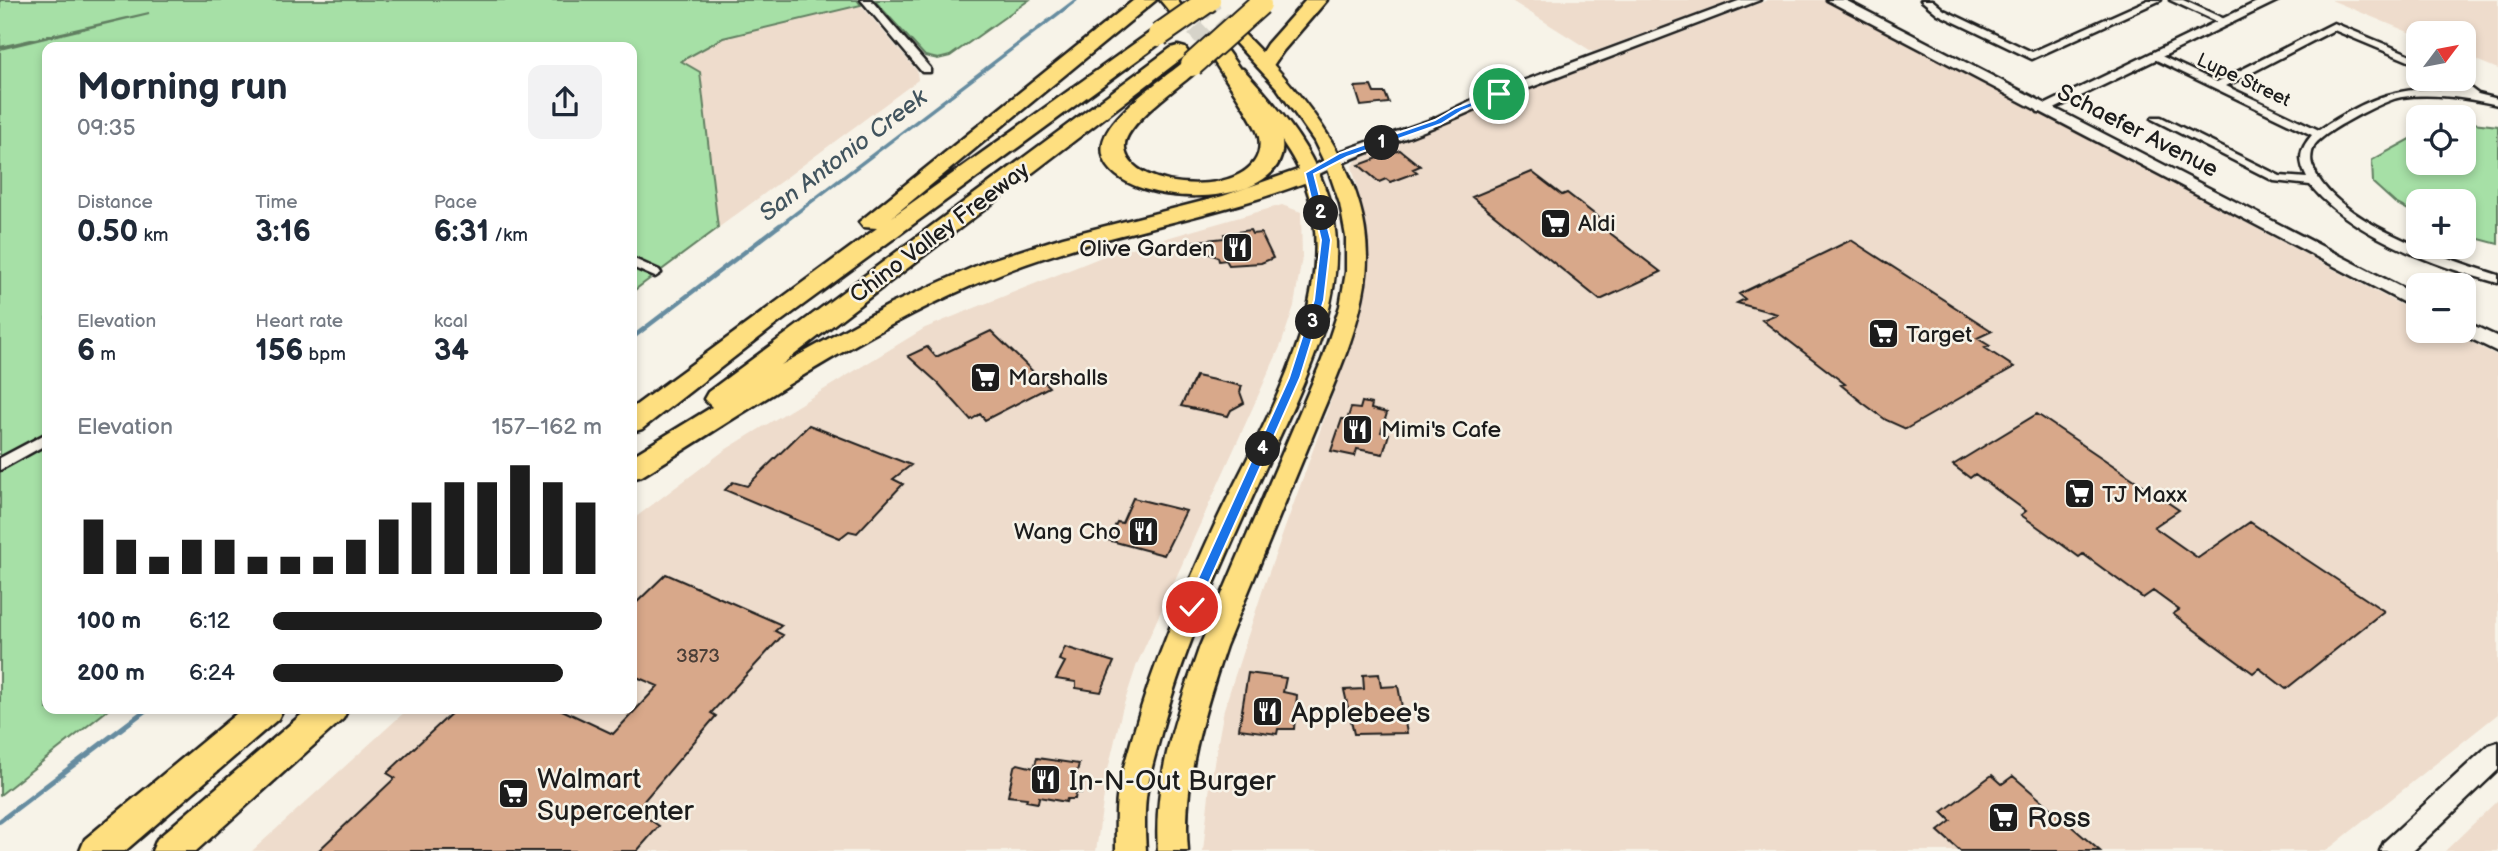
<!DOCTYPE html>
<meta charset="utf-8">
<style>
:root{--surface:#fff;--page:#f2f2f3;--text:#1f2937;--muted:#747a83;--accent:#1c1c1c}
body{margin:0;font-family:"Balsamiq Sans",sans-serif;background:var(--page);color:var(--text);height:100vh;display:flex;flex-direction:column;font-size:26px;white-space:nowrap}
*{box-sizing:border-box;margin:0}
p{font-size:23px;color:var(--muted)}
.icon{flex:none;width:38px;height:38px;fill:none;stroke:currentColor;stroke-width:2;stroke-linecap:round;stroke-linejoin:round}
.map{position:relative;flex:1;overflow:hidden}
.panel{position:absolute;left:42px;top:42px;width:595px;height:672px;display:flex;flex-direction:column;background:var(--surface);border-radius:14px;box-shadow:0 4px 10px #0003}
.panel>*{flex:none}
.needle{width:46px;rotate:58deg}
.tools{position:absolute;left:2406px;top:21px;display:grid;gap:14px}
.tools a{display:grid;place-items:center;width:70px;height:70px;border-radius:14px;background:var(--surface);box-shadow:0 4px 10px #0003;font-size:35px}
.pin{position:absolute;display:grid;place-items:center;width:60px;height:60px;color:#fff;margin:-30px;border:4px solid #fff;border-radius:50%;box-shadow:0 2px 7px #0007}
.km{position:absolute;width:35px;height:35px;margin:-18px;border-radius:50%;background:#222;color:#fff;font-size:19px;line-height:35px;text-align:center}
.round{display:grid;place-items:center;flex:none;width:74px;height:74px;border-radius:14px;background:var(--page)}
.headline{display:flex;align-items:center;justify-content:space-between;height:119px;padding:0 35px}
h1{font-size:38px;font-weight:800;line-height:52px}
.metrics{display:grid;grid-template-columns:repeat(3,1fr);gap:10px;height:119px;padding:7px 35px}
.metrics div{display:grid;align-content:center}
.metrics b{font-size:30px;font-weight:800}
.metrics small{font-size:19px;font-weight:400}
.metrics p{font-size:19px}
.chart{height:196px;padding:14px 35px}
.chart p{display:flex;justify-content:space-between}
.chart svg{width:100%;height:126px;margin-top:7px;stroke:var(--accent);stroke-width:6}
ul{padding:0 35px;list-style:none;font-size:23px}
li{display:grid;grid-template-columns:112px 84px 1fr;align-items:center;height:52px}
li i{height:18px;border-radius:9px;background:var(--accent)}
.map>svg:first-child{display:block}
</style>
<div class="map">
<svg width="2498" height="851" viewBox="0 0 2498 851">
<rect width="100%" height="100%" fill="#f7f3e8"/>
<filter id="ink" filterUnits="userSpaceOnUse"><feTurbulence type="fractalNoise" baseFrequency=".0143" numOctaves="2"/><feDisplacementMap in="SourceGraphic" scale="14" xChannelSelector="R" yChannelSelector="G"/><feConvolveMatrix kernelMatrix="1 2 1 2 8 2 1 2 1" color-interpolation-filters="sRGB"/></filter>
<g filter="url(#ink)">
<path fill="#eedccc" d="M 1510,0 L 1734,0 L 1593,52 Z
M 1768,0 L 1826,0 L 2418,314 L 2418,331 L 2450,331 L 2498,356 L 2498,714 L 2326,851 L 1203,851 L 1210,785 L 1224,709 L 1264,586 L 1344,364 L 1361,309 L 1368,258 L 1367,226 L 1352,166 L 1358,159 L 1493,104 Z
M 2331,0 L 2498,0 L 2498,69 L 2464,55 L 2464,33 L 2418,33 L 2418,36 Z
M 861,5 L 917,71 L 918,80 L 718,228 L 700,72 L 680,62 L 723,38 Z
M 1282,205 L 1301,212 L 1302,257 L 1294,306 L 1281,345 L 1137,664 L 1122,710 L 1107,774 L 1096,851 L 252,851 L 408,709 L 632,709 L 632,520 L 725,450 L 925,328 L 1104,256 Z
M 2498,800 L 2498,851 L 2445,851 Z"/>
<path fill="#a6e0a6" stroke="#617e61" stroke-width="2" d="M 0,0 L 857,0 L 861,5 L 723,38 L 681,61 L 700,72 L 718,228 L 632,292 L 632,47 L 47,47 L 47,709 L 109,709 L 0,795 L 0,49 L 149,13 L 0,47 Z
M 874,0 L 1029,0 L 950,56 L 938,59 L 925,56 Z
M 2464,122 L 2498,126 L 2498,244 L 2464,235 L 2464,201 L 2418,201 L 2418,215 L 2395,203 L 2373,183 L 2372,160 L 2418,135 L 2418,163 L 2464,163 Z"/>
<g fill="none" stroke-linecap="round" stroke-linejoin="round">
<path stroke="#668ca0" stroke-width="3.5" d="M 778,227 L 1076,0"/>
<path stroke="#668ca0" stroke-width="4.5" d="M 632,338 L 780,225"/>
<path stroke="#668ca0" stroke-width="5" d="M 0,821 L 147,709"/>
</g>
<path fill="#d8a88a" stroke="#1c1c1c" stroke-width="2" d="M 1371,86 L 1374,93 L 1385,93 L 1389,103 L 1361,106 L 1355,87 Z
M 1400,150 L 1420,166 L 1413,169 L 1417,172 L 1390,182 L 1386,179 L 1379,182 L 1359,165 Z
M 1532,172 L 1562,195 L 1567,193 L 1612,228 L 1606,230 L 1661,272 L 1600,300 L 1472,197 Z
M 1250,230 L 1252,234 L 1261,233 L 1273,258 L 1261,263 L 1229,265 L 1226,260 L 1219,261 L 1218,257 L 1202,251 L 1206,247 L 1188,242 L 1225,238 L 1224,234 Z
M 1851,240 L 1992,331 L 1977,338 L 1990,346 L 1985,348 L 2014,367 L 1906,429 L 1886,420 L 1863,403 L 1841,385 L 1845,384 L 1762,320 L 1777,314 L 1737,303 L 1745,299 L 1739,294 Z
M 991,331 L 1049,387 L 985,420 L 980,414 L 971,420 L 938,383 L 908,356 L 927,347 L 936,357 Z
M 1196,376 L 1242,386 L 1240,392 L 1244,403 L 1231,410 L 1228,416 L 1181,406 Z
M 1362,402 L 1372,404 L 1371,409 L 1387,413 L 1381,432 L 1389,434 L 1383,454 L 1357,449 L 1355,456 L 1331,451 L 1342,419 L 1347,420 L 1351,408 L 1360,409 Z
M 2037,414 L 2179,510 L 2154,527 L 2198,558 L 2250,522 L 2384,611 L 2286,689 L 2259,668 L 2253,673 L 2173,614 L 2179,610 L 2153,591 L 2143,598 L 2083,554 L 2079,557 L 2038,527 L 2021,515 L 2026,511 L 1975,474 L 1970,478 L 1953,465 Z
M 809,425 L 911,465 L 893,479 L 903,484 L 857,533 L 849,531 L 840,538 L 725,490 L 733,482 L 747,486 Z
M 1133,498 L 1186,511 L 1164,555 L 1108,540 L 1117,522 L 1122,523 Z
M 666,574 L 782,625 L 775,631 L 783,635 L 711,713 L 716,716 L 636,810 L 659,826 L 637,851 L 318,851 L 395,778 L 387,773 L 456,709 L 560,709 L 613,734 L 658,686 L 632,675 L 632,607 Z
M 1065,647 L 1114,662 L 1101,692 L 1076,688 L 1076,682 L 1056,679 L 1065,662 L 1059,660 Z
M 1248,673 L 1286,678 L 1283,692 L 1297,695 L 1294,729 L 1278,729 L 1277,734 L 1239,729 Z
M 1379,674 L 1381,687 L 1398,686 L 1407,733 L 1354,734 L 1344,690 L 1364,689 L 1363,675 Z
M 1037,758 L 1079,764 L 1075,779 L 1084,781 L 1081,793 L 1076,793 L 1075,799 L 1067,799 L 1066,802 L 1039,797 L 1038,803 L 1026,801 L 1027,798 L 1008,796 L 1014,767 L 1018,764 L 1034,768 Z
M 1992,775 L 2002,784 L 2013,776 L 2100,851 L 1960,851 L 1938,831 L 1951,821 L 1942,812 Z"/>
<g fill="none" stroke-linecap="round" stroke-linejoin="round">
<path stroke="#d6d3c9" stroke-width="18" stroke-dasharray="18 9" stroke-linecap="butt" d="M 1202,0 L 1236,35
M 1176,9 L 1217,52"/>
<defs>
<path id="minor" d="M 861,0 L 871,0 L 930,68 L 930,72 L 922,72 Z
M 1921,0 L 1932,0 L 1944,10 L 2032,52 L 2148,0 L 2161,0 L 2032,59 L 1938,14 Z
M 2170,0 L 2183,0 L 2231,22 L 2222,24 Z
M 2334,23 L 2418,58 L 2418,65 L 2334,30 L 2226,86 L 2319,130 C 2368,98 2401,83 2461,91 L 2447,79 L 2458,79 L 2478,94 L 2498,99 L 2498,105 C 2466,98 2435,93 2402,97 C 2386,99 2322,132 2314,146 C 2311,153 2310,161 2313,167 C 2332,221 2448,259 2498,275 L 2498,283 C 2436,266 2352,236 2310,185 L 2274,181 L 2152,119 L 2153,117 L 2161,117 L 2280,176 L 2307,178 C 2298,160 2299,150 2312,135 L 2148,56 L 2153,53 L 2157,54 L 2217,82 Z
M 632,258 L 659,270 L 661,273 L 655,277 L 632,267 Z
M 47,433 L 47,444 L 0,470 L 0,458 Z"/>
<path id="tertiary" d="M 1741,0 L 1760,0 L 1482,106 C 1427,133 1369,148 1315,176 L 1309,178 L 1301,173 L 1339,152 L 1433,119 L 1472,100 Z
M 2261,0 L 2279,0 L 2048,112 L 2038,112 L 2036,109 Z"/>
<path id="secondary" d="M 1827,0 L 1845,0 L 2418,296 L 2418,310 Z
M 2464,321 L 2498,337 L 2498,352 L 2457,332 L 2464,331 Z
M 2498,742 L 2498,770 L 2413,851 L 2380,851 L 2384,842 L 2489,745 Z"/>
<path id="primary" d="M 1160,0 L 1177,0 L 1184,9 L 1182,12 L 1170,12 Z
M 1236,30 L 1242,32 C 1308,98 1380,184 1365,284 C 1357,335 1334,383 1315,430 C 1285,502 1256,574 1226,646 C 1204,712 1182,781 1188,851 L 1158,851 C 1153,780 1177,712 1200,646 L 1322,360 L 1340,306 L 1346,272 L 1346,237 L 1340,204 L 1329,172 L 1314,141 L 1277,88 L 1228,35 Z
M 1237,68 L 1243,69 C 1282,111 1322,159 1333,217 C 1349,300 1302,386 1269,460 C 1228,552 1184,643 1159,741 C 1154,760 1148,779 1146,798 C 1144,816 1145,833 1146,851 L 1116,851 C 1116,833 1115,816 1117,798 C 1120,779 1126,760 1131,742 C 1152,665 1184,592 1217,520 C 1261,427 1339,302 1309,196 C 1295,146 1258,114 1229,73 Z"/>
<path id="motorway" d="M 1134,0 L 1156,0 L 892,217 L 1152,31 L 1166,31 L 1169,35 L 1166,39 L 773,327 L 642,429 L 632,432 L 632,408 L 877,228 L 863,227 L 859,222 Z
M 1306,0 L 1327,0 L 1283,51 L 1272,67 L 1258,67 L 1255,63 L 1267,44 Z
M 1178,46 L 1185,48 L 1188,52 L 1185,56 L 781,365 L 891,304 L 985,262 L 1063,237 L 1223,196 L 1309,166 L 1317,168 L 1320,173 L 1317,178 C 1215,219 1104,232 1002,273 C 874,324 759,404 642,476 L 632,479 L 632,456 L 712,407 L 704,399 L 708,392 L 1171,48 Z
M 1220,49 L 1227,51 C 1238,66 1278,122 1281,136 C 1301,218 1090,212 1103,143 C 1108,115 1163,79 1185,61 L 1199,61 L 1202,65 L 1199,69 C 1182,85 1128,121 1125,144 C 1120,194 1271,202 1259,137 C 1257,123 1219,70 1210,55 L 1213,51 Z
M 242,709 L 283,709 L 278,719 L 125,851 L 80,851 L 85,839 Z
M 308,709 L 348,709 L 343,719 L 196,851 L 152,851 L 157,839 Z"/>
</defs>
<use href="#minor" stroke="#1c1c1c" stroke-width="5"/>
<use href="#tertiary" stroke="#1c1c1c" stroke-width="5"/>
<use href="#secondary" stroke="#1c1c1c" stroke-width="5"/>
<use href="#primary" stroke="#1c1c1c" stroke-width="5"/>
<use href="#motorway" stroke="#1c1c1c" stroke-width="5"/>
<use href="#minor" fill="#f7f3e8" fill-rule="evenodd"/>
<use href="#tertiary" fill="#f7f3e8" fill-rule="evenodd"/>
<use href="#secondary" fill="#f7f3e8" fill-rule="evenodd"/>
<use href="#primary" fill="#fedf80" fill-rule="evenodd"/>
<use href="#motorway" fill="#fedf80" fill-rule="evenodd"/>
<defs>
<path id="motorway-bridge" d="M 1159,35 L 1209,0
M 1192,65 L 1260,4"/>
</defs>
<use href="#motorway-bridge" stroke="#1c1c1c" stroke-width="26" stroke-linecap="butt"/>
<use href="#motorway-bridge" stroke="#fedf80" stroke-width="22"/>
</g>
</g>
<path fill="#1a73e8" stroke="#fff" stroke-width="2" d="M 1496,92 L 1503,94 L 1462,111 L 1441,124 L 1347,157 L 1314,174 L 1331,240 L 1324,300 L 1300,378 L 1198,607 L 1196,610 L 1187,610 L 1185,607 L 1289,378 L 1314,300 L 1321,240 L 1305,173 L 1340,153 L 1435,120 L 1456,108 Z"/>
<defs>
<symbol id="supermarket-square" viewBox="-11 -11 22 22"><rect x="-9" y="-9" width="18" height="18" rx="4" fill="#1c1c1c" stroke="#f7f3e8"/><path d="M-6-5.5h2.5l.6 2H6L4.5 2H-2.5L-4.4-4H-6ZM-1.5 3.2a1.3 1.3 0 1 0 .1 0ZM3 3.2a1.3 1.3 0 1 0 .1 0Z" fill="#fff"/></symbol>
<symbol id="restaurant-square" viewBox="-11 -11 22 22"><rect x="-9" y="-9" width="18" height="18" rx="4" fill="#1c1c1c" stroke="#f7f3e8"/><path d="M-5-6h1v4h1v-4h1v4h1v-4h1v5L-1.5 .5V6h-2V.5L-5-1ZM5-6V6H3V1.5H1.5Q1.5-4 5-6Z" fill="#fff"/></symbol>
</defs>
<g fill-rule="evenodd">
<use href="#supermarket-square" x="1538" y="206" width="35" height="35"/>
<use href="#restaurant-square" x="1220" y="230" width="35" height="35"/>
<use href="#supermarket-square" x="1866" y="316" width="35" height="35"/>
<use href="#supermarket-square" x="968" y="360" width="35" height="35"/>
<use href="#restaurant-square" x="1340" y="412" width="35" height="35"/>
<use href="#supermarket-square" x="2062" y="476" width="35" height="35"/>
<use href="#restaurant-square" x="1126" y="514" width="35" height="35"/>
<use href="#restaurant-square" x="1250" y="694" width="35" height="35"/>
<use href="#restaurant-square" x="1028" y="762" width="35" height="35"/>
<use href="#supermarket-square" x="496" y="776" width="35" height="35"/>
<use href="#supermarket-square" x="1986" y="800" width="35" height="35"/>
</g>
<g text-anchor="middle" stroke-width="5" stroke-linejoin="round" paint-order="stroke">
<g font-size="19" fill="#1c1c1c" stroke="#f7f3e8">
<text transform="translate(2244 79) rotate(25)" y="7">Lupe Street</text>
</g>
<g font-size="19" fill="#4b3f38">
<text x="698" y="662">3873</text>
</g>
<g font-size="23" fill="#1c1c1c" stroke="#f7f3e8">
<text transform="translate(2138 130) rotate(27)" y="8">Schaefer Avenue</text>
<text transform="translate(939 232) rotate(-37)" y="8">Chino Valley Freeway</text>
</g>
<g font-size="23" fill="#1c1c1c" stroke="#f7f3e8" text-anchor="start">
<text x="1578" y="231">Aldi</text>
<text x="1215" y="256" text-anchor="end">Olive Garden</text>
<text x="1906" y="342">Target</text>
<text x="1008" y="385">Marshalls</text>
<text x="1381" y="437">Mimi's Cafe</text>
<text x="2102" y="502">TJ Maxx</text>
<text x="1121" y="539" text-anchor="end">Wang Cho</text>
</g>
<g font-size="24" font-style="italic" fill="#41545e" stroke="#f7f3e8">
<text transform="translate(843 155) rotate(-37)" y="8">San Antonio Creek</text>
</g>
<g font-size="28" fill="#1c1c1c" stroke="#f7f3e8" text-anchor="start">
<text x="1291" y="722">Applebee's</text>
<text x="537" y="788">Walmart<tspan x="537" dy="32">Supercenter</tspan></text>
<text x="1069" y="790">In-N-Out Burger</text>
<text x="2027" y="827">Ross</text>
</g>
</g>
</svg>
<div class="tools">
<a><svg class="needle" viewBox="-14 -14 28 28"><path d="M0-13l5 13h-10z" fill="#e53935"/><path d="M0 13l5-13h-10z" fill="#747a83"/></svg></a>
<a><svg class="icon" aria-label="locate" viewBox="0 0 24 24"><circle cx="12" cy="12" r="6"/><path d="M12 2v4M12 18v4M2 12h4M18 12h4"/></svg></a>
<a>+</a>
<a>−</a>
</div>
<div class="pin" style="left:1499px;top:94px;background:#1e9e55"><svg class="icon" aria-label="arrive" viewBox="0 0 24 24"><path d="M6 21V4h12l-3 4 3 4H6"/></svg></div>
<div class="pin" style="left:1192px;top:607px;background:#d93025"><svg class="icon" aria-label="check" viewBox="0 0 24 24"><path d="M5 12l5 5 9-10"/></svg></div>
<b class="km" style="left:1382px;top:143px">1</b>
<b class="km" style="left:1321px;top:213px">2</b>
<b class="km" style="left:1313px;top:322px">3</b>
<b class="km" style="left:1263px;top:449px">4</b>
<section class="panel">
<div class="headline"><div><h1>Morning run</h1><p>09:35</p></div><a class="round"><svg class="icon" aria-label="share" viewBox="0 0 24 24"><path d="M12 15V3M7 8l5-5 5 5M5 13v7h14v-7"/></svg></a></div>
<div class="metrics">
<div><p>Distance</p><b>0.50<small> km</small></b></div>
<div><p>Time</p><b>3:16</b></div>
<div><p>Pace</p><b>6:31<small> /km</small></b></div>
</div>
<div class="metrics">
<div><p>Elevation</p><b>6<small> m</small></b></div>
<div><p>Heart rate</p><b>156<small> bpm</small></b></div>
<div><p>kcal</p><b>34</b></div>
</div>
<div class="chart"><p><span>Elevation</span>157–162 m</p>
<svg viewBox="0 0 160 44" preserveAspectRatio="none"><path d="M5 44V25M15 44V32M25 44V38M35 44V32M45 44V32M55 44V38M65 44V38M75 44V38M85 44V32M95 44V25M105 44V19M115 44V12M125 44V12M135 44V6M145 44V12M155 44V19"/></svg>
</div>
<ul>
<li><b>100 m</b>6:12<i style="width:100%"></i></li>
<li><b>200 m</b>6:24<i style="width:88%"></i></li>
</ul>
</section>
</div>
